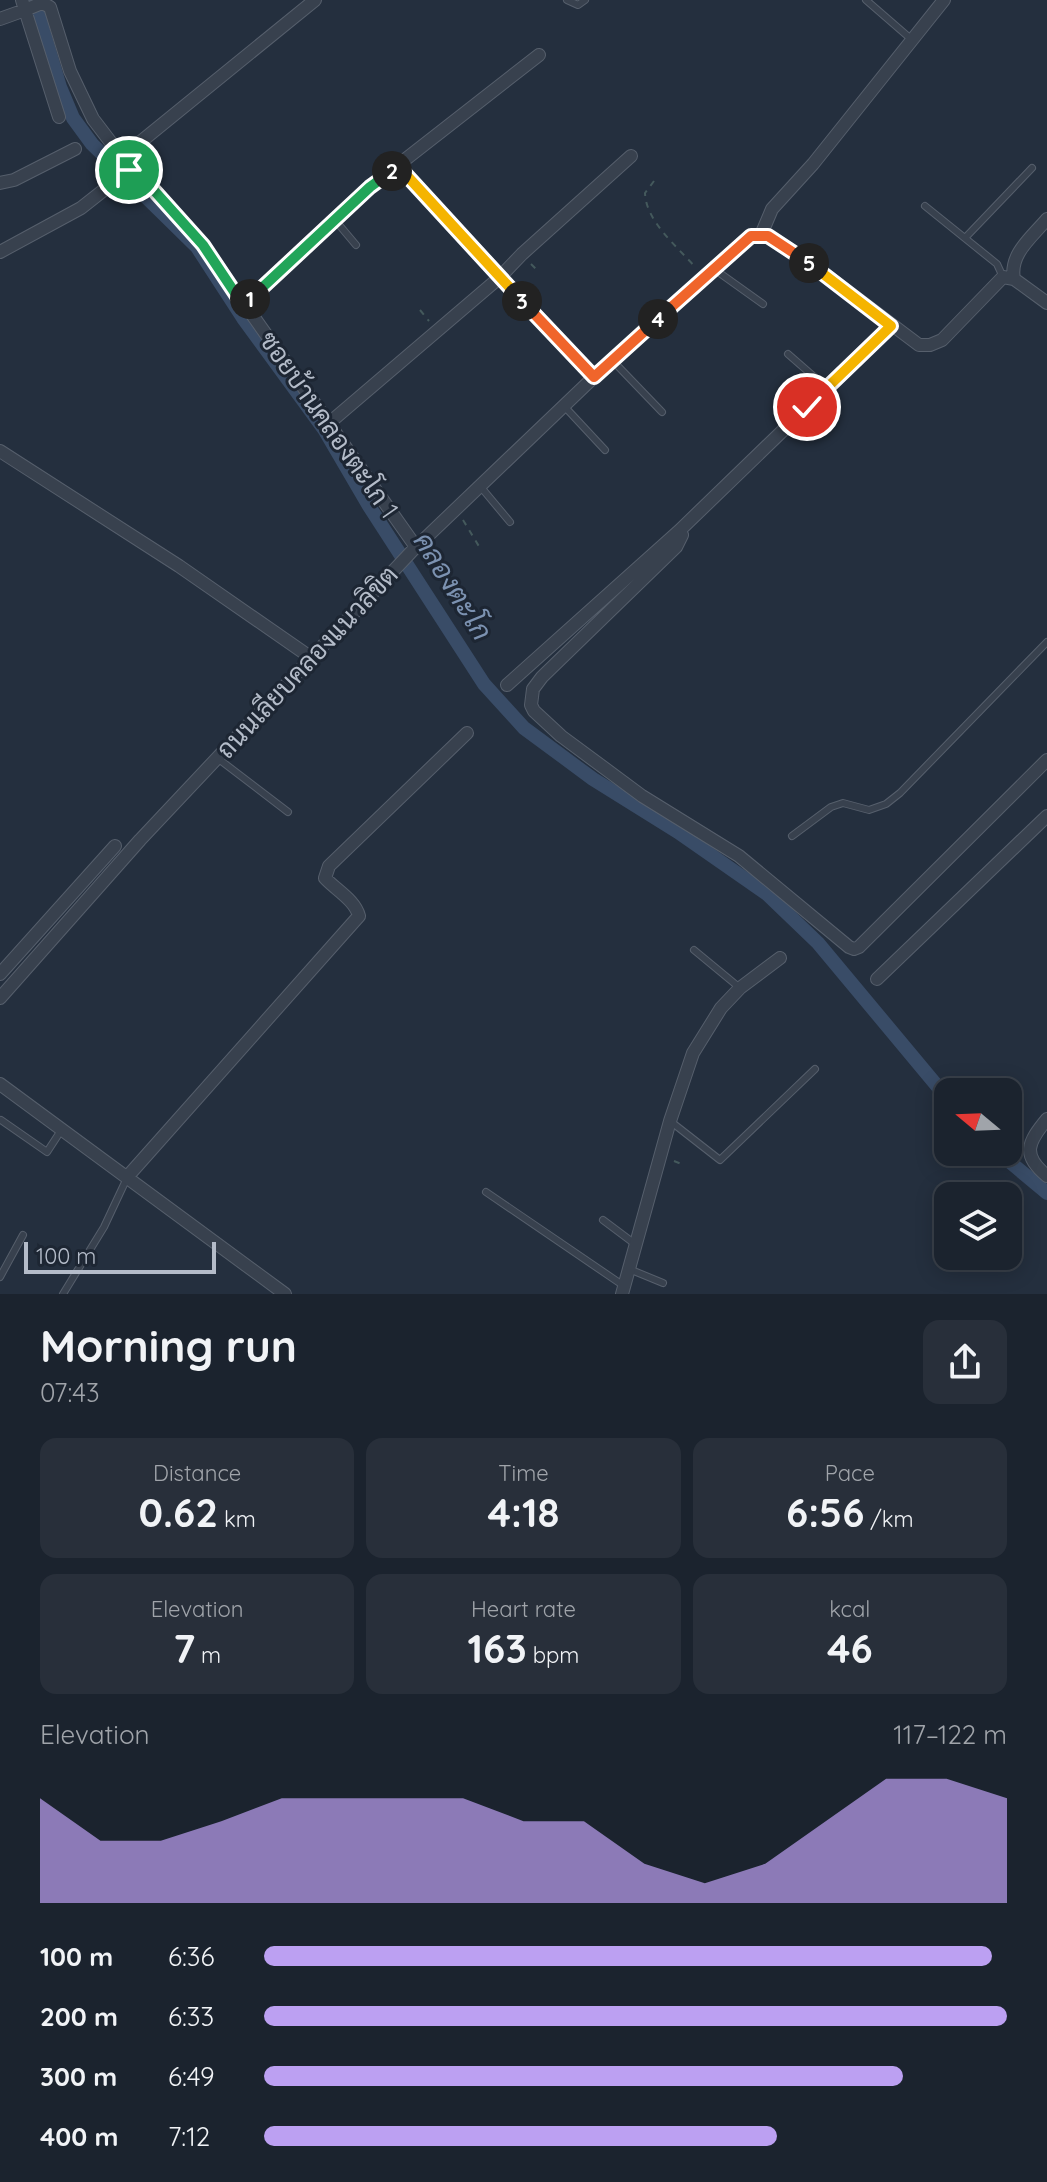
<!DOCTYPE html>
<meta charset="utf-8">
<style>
:root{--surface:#1b232e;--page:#282f3a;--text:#f1f3f6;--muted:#a0a4aa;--line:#39404a;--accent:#bca0f2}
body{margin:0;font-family:Quicksand,Sarabun,sans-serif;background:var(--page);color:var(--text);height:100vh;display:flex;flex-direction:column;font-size:30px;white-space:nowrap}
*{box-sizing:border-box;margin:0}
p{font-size:26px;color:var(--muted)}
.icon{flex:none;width:44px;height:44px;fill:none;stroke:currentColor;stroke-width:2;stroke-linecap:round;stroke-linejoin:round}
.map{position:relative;height:1294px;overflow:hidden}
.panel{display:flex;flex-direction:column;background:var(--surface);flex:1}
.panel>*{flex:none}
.needle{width:52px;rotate:289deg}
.buttons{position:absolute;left:934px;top:1078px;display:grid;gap:16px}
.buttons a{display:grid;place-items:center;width:88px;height:88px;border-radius:16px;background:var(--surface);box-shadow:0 4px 20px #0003,0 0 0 2px var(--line);font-size:40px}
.scale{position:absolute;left:24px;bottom:20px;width:192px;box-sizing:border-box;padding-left:8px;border:4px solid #b4bcc9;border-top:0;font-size:22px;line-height:28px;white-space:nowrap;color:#b4bcc9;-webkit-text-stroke:6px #1d2633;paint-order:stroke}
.pin{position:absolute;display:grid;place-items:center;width:68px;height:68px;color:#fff;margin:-34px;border:4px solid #fff;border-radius:50%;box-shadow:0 2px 8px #0007}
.km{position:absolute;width:40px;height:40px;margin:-20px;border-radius:50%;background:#222;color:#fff;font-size:22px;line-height:40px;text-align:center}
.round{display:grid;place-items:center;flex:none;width:84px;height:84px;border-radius:16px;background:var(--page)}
.headline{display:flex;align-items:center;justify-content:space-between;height:136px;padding:0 40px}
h1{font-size:44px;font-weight:800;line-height:60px}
.stats{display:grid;grid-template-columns:repeat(3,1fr);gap:12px;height:136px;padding:8px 40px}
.stats div{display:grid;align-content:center;border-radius:16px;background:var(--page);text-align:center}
.stats b{font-size:40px;font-weight:800}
.stats small{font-size:22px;font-weight:400}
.stats p{font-size:22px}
.chart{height:224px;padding:16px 40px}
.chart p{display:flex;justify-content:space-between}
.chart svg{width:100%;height:144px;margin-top:8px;fill:var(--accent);opacity:.7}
ul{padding:0 40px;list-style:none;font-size:26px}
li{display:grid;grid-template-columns:128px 96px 1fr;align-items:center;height:60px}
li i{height:20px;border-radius:10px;background:var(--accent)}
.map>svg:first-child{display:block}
</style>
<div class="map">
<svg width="1047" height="1294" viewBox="0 0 1047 1294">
<rect width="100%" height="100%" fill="#242f3e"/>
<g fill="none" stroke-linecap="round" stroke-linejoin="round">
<path stroke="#394c67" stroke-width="14" d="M 34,0 L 60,87 L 73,118 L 92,144 L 197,247 L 243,318 L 324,429 L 369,506 L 484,684 L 524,728 L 593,779 L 678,832 L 767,894 L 818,943 L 948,1099
M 998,1152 L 1047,1193"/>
<defs>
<path id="lane" d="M 567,0 L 578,5 L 585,0
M 866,0 L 911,39
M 925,206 L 997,264 L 1003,277
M 335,220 L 356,245
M 965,238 L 1032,168
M 714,269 L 763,304
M 788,354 L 827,388
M 612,360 L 662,412
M 780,394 L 805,407
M 564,406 L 605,450
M 480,486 L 510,522
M 216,757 L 288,812
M 792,836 L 831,807 L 843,803 L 869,810 L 886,804 L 900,793 L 1047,642
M 694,950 L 740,988
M 1,1120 L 47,1152 L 62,1129
M 670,1121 L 720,1160 L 815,1069
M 486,1192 L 624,1286
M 603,1220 L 635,1244
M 629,1269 L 663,1283
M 0,1277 L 23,1235
M 63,1294 L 104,1227 L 127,1178"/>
<path id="street" d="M 0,19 L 25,10 L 22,0
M 59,117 L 25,10 L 42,3 L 50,7 L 70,71 L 93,119 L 122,157 L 203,245 L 416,547
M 122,157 L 315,0
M 398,166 L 594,377
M 0,183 L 14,180 L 75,149
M 761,235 L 772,209 L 813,164 L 944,0
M 0,252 L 81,208 L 133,167
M 1014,279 C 1009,254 1032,237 1047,219
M 243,305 L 370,187 L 539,55
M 328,424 L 499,278 L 522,254 L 631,156
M 0,451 L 179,566 L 313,659
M 679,531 L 682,535 L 676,547 L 542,677 L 533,689 L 531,705 L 534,711 L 561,736 L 642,796 L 739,856 L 849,947 L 854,949 L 859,947 L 1047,760
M 507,685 L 679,531 L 891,326
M 0,974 L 115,846
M 877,979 L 1047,816
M 0,998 L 140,840 L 413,550 L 594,377 L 751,236 L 768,236 L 802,257 L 919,345 L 930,345 L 942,340 L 1003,277 L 1014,279 L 1047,303
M 0,1084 L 285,1294
M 1047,1119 C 1028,1142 1021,1155 1047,1176
M 128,1176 L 359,916 C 355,900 336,890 325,878 L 329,866 L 467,733
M 622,1294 L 670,1121 L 693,1053 L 721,1008 L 740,988 L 780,958"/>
</defs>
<use href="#lane" stroke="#565f6c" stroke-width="8"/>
<use href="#street" stroke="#565f6c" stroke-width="14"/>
<path stroke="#44595c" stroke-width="2" stroke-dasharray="6 6" stroke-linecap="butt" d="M 654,181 L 645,193 C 646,222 678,247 696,268
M 531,264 L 537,270
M 420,310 L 429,321
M 463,520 L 480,548
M 674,1161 L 684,1165"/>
<use href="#lane" stroke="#38414e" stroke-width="6"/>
<use href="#street" stroke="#38414e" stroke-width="12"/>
</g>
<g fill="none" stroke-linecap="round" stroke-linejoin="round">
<defs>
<path id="split-1" d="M 129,170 L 133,167 L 203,245 L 243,305 L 250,299"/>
<path id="split-2" d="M 250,299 L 370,187 L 392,171"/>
<path id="split-3" d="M 392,171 L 398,166 L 522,301"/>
<path id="split-4" d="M 522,301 L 594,377 L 658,319"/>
<path id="split-5" d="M 658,319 L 751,236 L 768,236 L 809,263"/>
<path id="split-6" d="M 807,407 L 891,326 L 809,263"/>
</defs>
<use href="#split-1" stroke="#fff" stroke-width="16"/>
<use href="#split-2" stroke="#fff" stroke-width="16"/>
<use href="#split-3" stroke="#fff" stroke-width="16"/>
<use href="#split-4" stroke="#fff" stroke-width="16"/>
<use href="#split-5" stroke="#fff" stroke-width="16"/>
<use href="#split-6" stroke="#fff" stroke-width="16"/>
<use href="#split-1" stroke="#22a559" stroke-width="10"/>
<use href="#split-2" stroke="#22a559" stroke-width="10"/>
<use href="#split-3" stroke="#f5b400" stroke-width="10"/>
<use href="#split-4" stroke="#f0652b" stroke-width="10"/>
<use href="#split-5" stroke="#f0652b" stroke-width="10"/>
<use href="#split-6" stroke="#f5b400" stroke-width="10"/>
</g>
<g text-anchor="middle" stroke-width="6" stroke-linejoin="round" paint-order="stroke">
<g font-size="26" fill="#b4bcc9" stroke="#1d2633">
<text transform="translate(329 425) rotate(55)" y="9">ซอยบ้านคลองตะโก 1</text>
<text transform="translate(307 662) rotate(-47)" y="9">ถนนเลียบคลองแนวลิขิต</text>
</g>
<g font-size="28" font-style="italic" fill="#7c92b1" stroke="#1d2633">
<text transform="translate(453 586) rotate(58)" y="10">คลองตะโก</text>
</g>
</g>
</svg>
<div class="buttons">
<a><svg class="needle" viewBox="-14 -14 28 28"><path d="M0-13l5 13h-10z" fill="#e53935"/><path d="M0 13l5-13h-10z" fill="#a0a4aa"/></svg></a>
<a><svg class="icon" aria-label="layers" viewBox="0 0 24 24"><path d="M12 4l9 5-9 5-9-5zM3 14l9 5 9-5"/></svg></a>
</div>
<div class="scale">100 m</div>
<div class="pin" style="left:129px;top:170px;background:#1e9e55"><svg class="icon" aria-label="arrive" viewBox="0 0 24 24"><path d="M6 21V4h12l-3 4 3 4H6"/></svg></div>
<div class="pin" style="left:807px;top:407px;background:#d93025"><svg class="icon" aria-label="check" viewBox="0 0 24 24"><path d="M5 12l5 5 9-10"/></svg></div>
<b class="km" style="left:250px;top:299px">1</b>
<b class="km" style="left:392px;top:171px">2</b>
<b class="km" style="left:522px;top:301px">3</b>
<b class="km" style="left:658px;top:319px">4</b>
<b class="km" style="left:809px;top:263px">5</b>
</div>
<section class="panel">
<div class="headline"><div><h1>Morning run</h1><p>07:43</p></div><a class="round"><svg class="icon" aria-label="share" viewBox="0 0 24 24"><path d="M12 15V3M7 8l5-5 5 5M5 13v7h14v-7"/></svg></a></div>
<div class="stats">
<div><p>Distance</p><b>0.62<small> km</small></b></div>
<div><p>Time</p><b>4:18</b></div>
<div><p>Pace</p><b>6:56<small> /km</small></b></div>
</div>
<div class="stats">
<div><p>Elevation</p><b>7<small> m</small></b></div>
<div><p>Heart rate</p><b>163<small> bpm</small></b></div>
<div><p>kcal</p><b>46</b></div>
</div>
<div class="chart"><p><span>Elevation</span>117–122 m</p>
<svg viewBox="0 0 160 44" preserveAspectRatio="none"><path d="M0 44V12L10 25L20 25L30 19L40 12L50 12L60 12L70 12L80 19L90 19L100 32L110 38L120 32L130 19L140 6L150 6L160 12V44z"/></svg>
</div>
<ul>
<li><b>100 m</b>6:36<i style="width:98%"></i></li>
<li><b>200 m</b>6:33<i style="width:100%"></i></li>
<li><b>300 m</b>6:49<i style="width:86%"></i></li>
<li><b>400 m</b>7:12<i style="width:69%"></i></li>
</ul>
</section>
